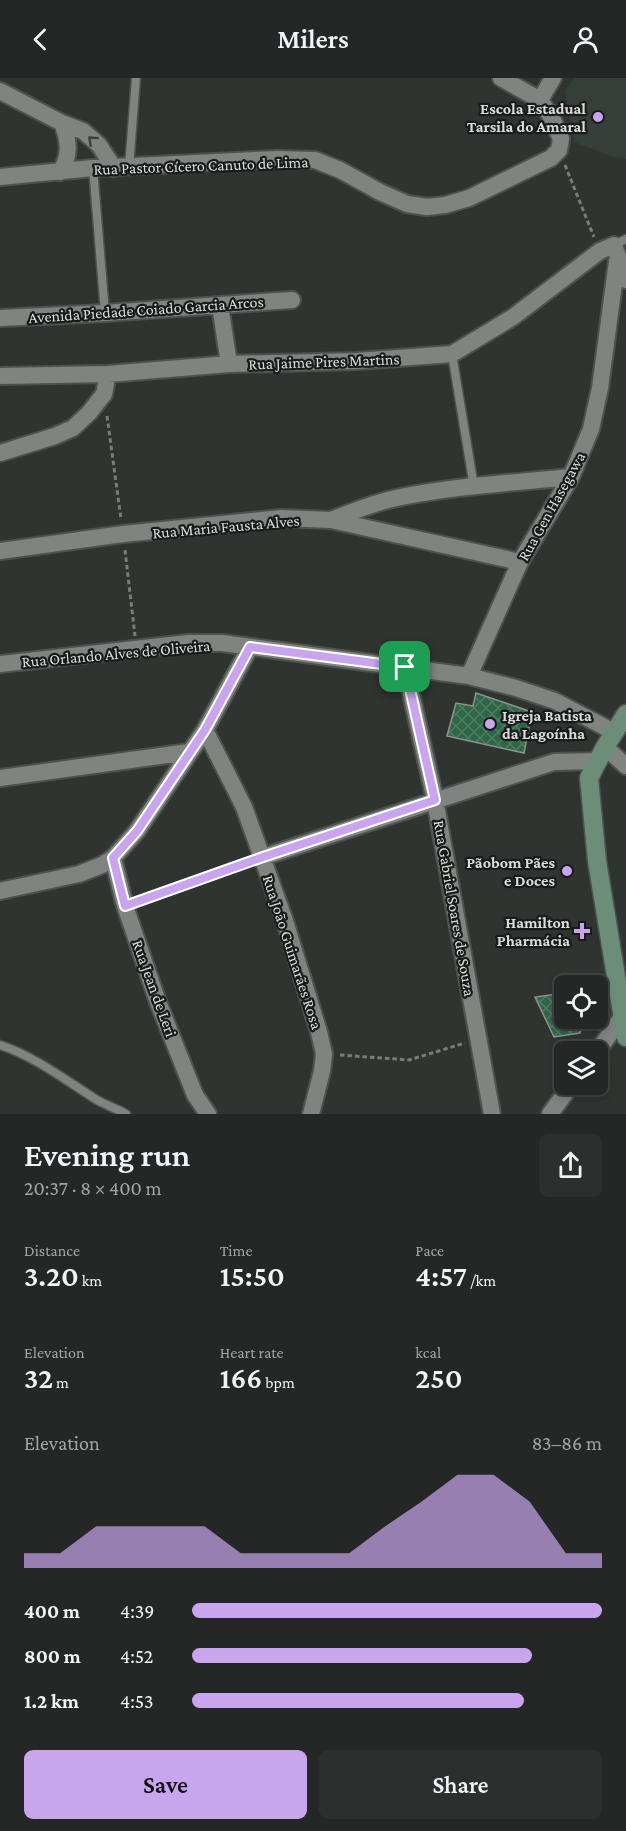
<!DOCTYPE html>
<meta charset="utf-8">
<style>
:root{--surface:#242725;--page:#2c2f2d;--text:#f1f3f6;--muted:#a3a5a7;--line:#414442;--accent:#c9a5ee}
body{margin:0;font-family:"Crimson Pro",serif;background:var(--page);color:var(--text);height:100vh;display:flex;flex-direction:column;font-size:22px;white-space:nowrap}
*{box-sizing:border-box;margin:0}
p{font-size:20px;color:var(--muted)}
.icon{flex:none;width:33px;height:33px;fill:none;stroke:currentColor;stroke-width:2;stroke-linecap:round;stroke-linejoin:round}
.map{position:relative;height:1036px;overflow:hidden}
.drawer{display:flex;flex-direction:column;background:var(--surface);flex:1}
.drawer>*{flex:none}
.fabs{position:absolute;left:554px;top:897px;display:grid;gap:12px}
.fabs a{display:grid;place-items:center;width:54px;height:54px;border-radius:9px;background:var(--surface);box-shadow:0 3px 9px #0003,0 0 0 2px var(--line);font-size:30px}
.pin{position:absolute;display:grid;place-items:center;width:51px;height:51px;color:#fff;margin:-26px;border-radius:12px;box-shadow:0 3px 9px #0006}
.round{display:grid;place-items:center;flex:none;width:63px;height:63px;border-radius:9px;background:var(--page)}
.head{display:flex;align-items:center;justify-content:space-between;height:102px;padding:0 24px}
h1{font-size:33px;font-weight:600;line-height:45px}
.figures{display:grid;grid-template-columns:repeat(3,1fr);gap:9px;height:102px;padding:6px 24px}
.figures div{display:grid;align-content:center}
.figures b{font-size:30px;font-weight:600}
.figures small{font-size:16px;font-weight:400}
.figures p{font-size:16px}
.chart{height:168px;padding:12px 24px}
.chart p{display:flex;justify-content:space-between}
.chart svg{width:100%;height:108px;margin-top:6px;fill:var(--accent);opacity:.7}
.primary-button{display:flex;gap:12px;margin-top:auto;padding:12px 24px}
.primary-button a{flex:1;height:69px;border-radius:9px;background:var(--accent);color:#111;font-size:24px;font-weight:600;line-height:69px;text-align:center}
.primary-button a+a{background:var(--page);color:var(--text)}
ul{padding:0 24px;list-style:none;font-size:20px}
li{display:grid;grid-template-columns:96px 72px 1fr;align-items:center;height:45px}
li i{height:15px;border-radius:8px;background:var(--accent)}
header{display:flex;justify-content:space-between;align-items:center;height:78px;padding:0 24px;background:var(--surface);font-size:27px;font-weight:600}
.map>svg:first-child{display:block}
</style>
<header><svg class="icon" aria-label="back" viewBox="0 0 24 24"><path d="M15 5l-7 7 7 7"/></svg>Milers<svg class="icon" aria-label="person" viewBox="0 0 24 24"><circle cx="12" cy="8" r="4"/><path d="M4 21q1-7 8-7t8 7"/></svg></header>
<div class="map">
<svg width="626" height="1036" viewBox="0 0 626 1036">
<defs>
<pattern id="building-cross-hatch" width="8" height="8" patternUnits="userSpaceOnUse" patternTransform="scale(1.5)"><rect width="8" height="8" fill="#2f6647"/><path d="M0 0l8 8M0 8l8-8" fill="none" stroke="#4d7b61"/></pattern>
</defs>
<rect width="100%" height="100%" fill="#303431"/>
<path fill="#353f38" d="M 574,0 L 626,0 L 626,81 L 616,80 L 574,64 L 565,13 Z"/>
<path fill="url(#building-cross-hatch)" stroke="#8e9390" stroke-width="1.5" d="M 476,615 L 532,634 L 524,675 L 447,658 L 456,625 L 473,628 Z
M 564,915 L 564,940 L 584,940 L 580,955 L 554,959 L 535,919 Z"/>
<g fill="none" stroke-linecap="round" stroke-linejoin="round">
<defs>
<path id="lane" d="M 129,89 L 136,0
M 93,90 L 105,235
M 614,167 L 626,161
M 452,276 L 474,409
M 0,967 C 36,979 65,1002 97,1022 C 106,1027 117,1031 126,1036"/>
<path id="street" d="M 0,13 L 62,45 L 83,53 L 99,67 L 114,90
M 540,22 L 553,0
M 60,94 C 71,77 69,63 62,45
M 0,99 L 93,90 L 277,81 L 315,82 L 340,92 L 380,114 L 407,126 L 427,129 L 445,127 L 469,120 L 551,80 L 559,72 L 561,61 L 552,40 L 540,22 L 501,0
M 220,227 L 229,286
M 0,240 L 105,235 L 292,222
M 0,298 L 108,296 L 229,286 L 357,283 L 452,276 L 513,239 L 600,173 L 614,167 L 626,202
M 0,375 L 55,358 L 73,350 L 89,335 L 104,316 L 108,296
M 331,442 C 351,434 371,426 392,421 C 450,408 512,405 571,399
M 0,473 L 123,456 L 282,440 L 331,442 L 520,484
M 0,586 L 188,565 L 222,565 L 469,598 L 516,610 L 555,623 L 614,654
M 405,589 L 435,722 L 492,1036
M 469,598 L 520,484 L 571,399 L 591,351 L 600,310 L 617,183
M 205,652 L 244,729 L 285,843 L 319,954 L 324,976 L 322,993 L 311,1036
M 605,669 L 626,688
M 0,700 L 189,674
M 263,779 L 554,684 L 598,683
M 113,780 L 125,828 L 158,924 L 195,1017 L 208,1036
M 0,813 L 79,796 L 102,787 L 113,780 L 137,753 L 205,652 L 250,569
M 597,974 L 622,939
M 550,1036 L 572,1006"/>
<path id="secondary" d="M 626,636 L 605,669 L 589,700 L 597,783 L 626,959"/>
</defs>
<use href="#lane" stroke="#4e524f" stroke-width="11"/>
<use href="#street" stroke="#4e524f" stroke-width="20"/>
<use href="#secondary" stroke="#4e524f" stroke-width="21"/>
<path stroke="#797d7a" stroke-width="3" stroke-dasharray="4.5 3" stroke-linecap="butt" d="M 565,87 L 594,159
M 107,338 L 121,441
M 125,472 L 135,558
M 140,823 L 247,785
M 340,977 L 409,982 L 465,965"/>
<use href="#lane" stroke="#7f8480" stroke-width="8"/>
<use href="#street" stroke="#7f8480" stroke-width="16"/>
<use href="#secondary" stroke="#6d8d7b" stroke-width="18"/>
</g>
<defs><path id="oneway-chevron" d="M-2-3.5L2.5 0L-2 3.5" fill="none" stroke-width="1.6" stroke-linecap="round" stroke-linejoin="round" transform="scale(1.5)"/></defs>
<use stroke="#3d403e" href="#oneway-chevron" transform="translate(92 62) rotate(-138)"/>
<g fill="none" stroke-linecap="round" stroke-linejoin="round">
<defs>
<path id="route" d="M 250,569 L 405,589 L 435,722 L 263,779 L 125,828 L 113,780 L 137,753 L 205,652 Z"/>
</defs>
<use href="#route" stroke="#fff" stroke-width="12"/>
<use href="#route" stroke="#c9a5ee" stroke-width="8"/>
</g>
<g fill="#c9a5ee" stroke="#191b1a" stroke-width="2">
<circle cx="598" cy="39" r="6"/>
<circle cx="490" cy="646" r="6"/>
<circle cx="567" cy="793" r="6"/>
<path d="M579 844h6v6h6v6h-6v6h-6v-6h-6v-6h6z"/>
</g>
<g text-anchor="middle" stroke-width="4.5" stroke-linejoin="round" paint-order="stroke">
<g font-size="16" font-weight="bold" fill="#dadddb" stroke="#191b1a" text-anchor="end">
<text x="586" y="36">Escola Estadual<tspan x="586" dy="18">Tarsila do Amaral</tspan></text>
<text x="502" y="643" text-anchor="start">Igreja Batista<tspan x="502" dy="18">da Lagoínha</tspan></text>
<text x="555" y="790">Pãobom Pães<tspan x="555" dy="18">e Doces</tspan></text>
<text x="570" y="850">Hamilton<tspan x="570" dy="18">Pharmácia</tspan></text>
</g>
<g font-size="16" fill="#dadddb" stroke="#191b1a">
<text transform="translate(201 87) rotate(-2)" y="6">Rua Pastor Cícero Canuto de Lima</text>
<text transform="translate(146 231) rotate(-4)" y="6">Avenida Piedade Coiado Garcia Arcos</text>
<text transform="translate(324 283) rotate(-2)" y="6">Rua Jaime Pires Martins</text>
<text transform="translate(551 428) rotate(-61)" y="6">Rua Gen Hasegawa</text>
<text transform="translate(226 448) rotate(-5)" y="6">Rua Maria Fausta Alves</text>
<text transform="translate(116 575) rotate(-5)" y="6">Rua Orlando Alves de Oliveira</text>
<text transform="translate(455 830) rotate(80)" y="6">Rua Gabriel Soares de Souza</text>
<text transform="translate(293 874) rotate(72)" y="6">Rua João Guimarães Rosa</text>
<text transform="translate(155 910) rotate(70)" y="6">Rua Jean de Leri</text>
</g>
</g>
</svg>
<div class="fabs">
<a><svg class="icon" aria-label="locate" viewBox="0 0 24 24"><circle cx="12" cy="12" r="6"/><path d="M12 2v4M12 18v4M2 12h4M18 12h4"/></svg></a>
<a><svg class="icon" aria-label="layers" viewBox="0 0 24 24"><path d="M12 4l9 5-9 5-9-5zM3 14l9 5 9-5"/></svg></a>
</div>
<div class="pin" style="left:405px;top:589px;background:#1e9e55"><svg class="icon" aria-label="arrive" viewBox="0 0 24 24"><path d="M6 21V4h12l-3 4 3 4H6"/></svg></div>
</div>
<section class="drawer">
<div class="head"><div><h1>Evening run</h1><p>20:37 · 8 × 400 m</p></div><a class="round"><svg class="icon" aria-label="share" viewBox="0 0 24 24"><path d="M12 15V3M7 8l5-5 5 5M5 13v7h14v-7"/></svg></a></div>
<div class="figures">
<div><p>Distance</p><b>3.20<small> km</small></b></div>
<div><p>Time</p><b>15:50</b></div>
<div><p>Pace</p><b>4:57<small> /km</small></b></div>
</div>
<div class="figures">
<div><p>Elevation</p><b>32<small> m</small></b></div>
<div><p>Heart rate</p><b>166<small> bpm</small></b></div>
<div><p>kcal</p><b>250</b></div>
</div>
<div class="chart"><p><span>Elevation</span>83–86 m</p>
<svg viewBox="0 0 160 44" preserveAspectRatio="none"><path d="M0 44V38L10 38L20 27L30 27L40 27L50 27L60 38L70 38L80 38L90 38L100 27L110 17L120 6L130 6L140 17L150 38L160 38V44z"/></svg>
</div>
<ul>
<li><b>400 m</b>4:39<i style="width:100%"></i></li>
<li><b>800 m</b>4:52<i style="width:83%"></i></li>
<li><b>1.2 km</b>4:53<i style="width:81%"></i></li>
</ul>
<div class="primary-button"><a>Save</a><a>Share</a></div>
</section>
